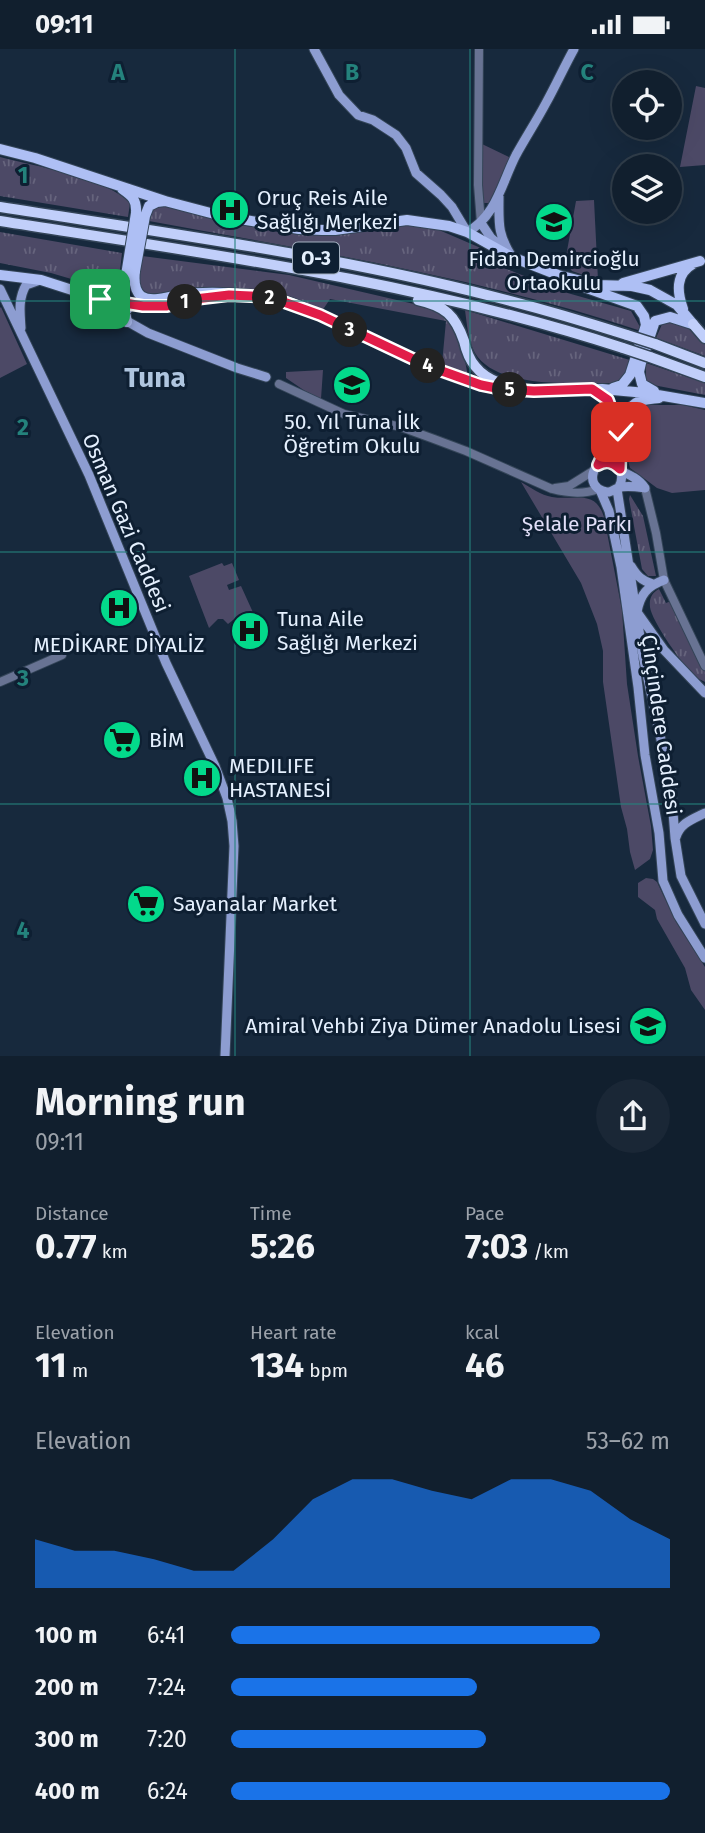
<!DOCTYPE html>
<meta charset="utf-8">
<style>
:root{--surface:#111f2e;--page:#1a2736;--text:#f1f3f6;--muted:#9ca2aa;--line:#303d4a;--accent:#1a73e8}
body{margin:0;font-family:"Fira Sans",sans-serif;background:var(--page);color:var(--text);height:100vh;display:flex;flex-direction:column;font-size:26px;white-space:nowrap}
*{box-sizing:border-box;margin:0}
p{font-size:23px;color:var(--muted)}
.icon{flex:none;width:38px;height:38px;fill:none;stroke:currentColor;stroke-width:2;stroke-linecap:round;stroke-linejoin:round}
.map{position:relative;height:1007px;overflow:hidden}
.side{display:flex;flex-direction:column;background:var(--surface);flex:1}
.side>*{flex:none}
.buttons{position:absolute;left:612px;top:21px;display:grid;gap:14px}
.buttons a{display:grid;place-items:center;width:70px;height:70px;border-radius:50%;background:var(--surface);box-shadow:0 7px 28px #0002,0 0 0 2px var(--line);font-size:35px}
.pin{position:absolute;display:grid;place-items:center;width:60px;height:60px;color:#fff;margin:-30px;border-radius:14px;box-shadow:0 4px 10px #0006}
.km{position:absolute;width:35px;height:35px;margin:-18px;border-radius:50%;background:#222;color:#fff;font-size:19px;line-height:35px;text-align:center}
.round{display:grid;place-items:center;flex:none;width:74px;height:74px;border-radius:37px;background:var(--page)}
.headline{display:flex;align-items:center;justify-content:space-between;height:119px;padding:0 35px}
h1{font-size:38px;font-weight:700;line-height:52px}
.metrics{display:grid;grid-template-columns:repeat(3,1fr);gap:10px;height:119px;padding:7px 35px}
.metrics div{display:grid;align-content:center}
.metrics b{font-size:35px;font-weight:700}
.metrics small{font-size:19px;font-weight:400}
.metrics p{font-size:19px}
.chart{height:196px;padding:14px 35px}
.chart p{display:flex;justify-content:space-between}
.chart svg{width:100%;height:126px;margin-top:7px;fill:var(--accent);opacity:.7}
ul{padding:0 35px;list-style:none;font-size:23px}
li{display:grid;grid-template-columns:112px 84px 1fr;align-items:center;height:52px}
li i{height:18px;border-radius:9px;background:var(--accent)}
.status{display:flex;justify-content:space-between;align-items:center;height:49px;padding:0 35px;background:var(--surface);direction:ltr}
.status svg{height:19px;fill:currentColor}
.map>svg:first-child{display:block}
</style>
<div class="status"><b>09:11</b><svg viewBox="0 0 49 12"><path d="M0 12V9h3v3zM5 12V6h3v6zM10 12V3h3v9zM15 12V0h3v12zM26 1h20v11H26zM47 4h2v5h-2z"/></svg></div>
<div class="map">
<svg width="705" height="1007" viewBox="0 0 705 1007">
<defs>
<pattern id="grass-tufts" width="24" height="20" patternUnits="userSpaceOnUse" patternTransform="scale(1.75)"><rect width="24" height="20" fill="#4c4966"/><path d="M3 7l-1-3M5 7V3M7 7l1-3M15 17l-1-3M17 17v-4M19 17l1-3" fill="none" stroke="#66647d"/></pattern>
</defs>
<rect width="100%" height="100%" fill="#17293d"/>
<path fill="url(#grass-tufts)" d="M 0,108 C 34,117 107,129 130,154 L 128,168 L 0,147 Z
M 162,155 L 238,176 L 327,187 L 393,177 L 417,177 L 439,181 L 483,200 L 479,209 L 564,243 L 631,262 L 640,278 L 638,281 C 479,228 313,202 149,172 L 151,162 L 154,157 Z
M 0,183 L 122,204 L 119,230 L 111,239 L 102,239 L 51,224 L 0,214 Z
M 142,207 L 289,226 L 427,258 L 450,271 L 464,306 L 468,328 L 442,315 L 446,272 L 330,250 L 322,262 C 296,245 237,239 205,240 C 188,240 169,243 151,245 L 144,244 C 136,232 140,220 142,207 Z
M 465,261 L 633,312 L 620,334 C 580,333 498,342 475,304 C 468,292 467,275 465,261 Z
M 668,272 L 686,276 L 705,292 L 705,307 L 656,289 L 663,273 Z
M 646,314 L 705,334 L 705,346 L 648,335 L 646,330 Z
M 630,446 L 643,467 L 656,527 L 648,527 L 642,520 L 629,450 Z
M 659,540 L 666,554 L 674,551 L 705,618 L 705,633 C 704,632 696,629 695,628 C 684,618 651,571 650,558 C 649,549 652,544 659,540 Z"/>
<path fill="#4c4966" d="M 696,37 L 705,39 L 705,116 L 680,118 Z
M 482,95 L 511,109 L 490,154 L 483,154 Z
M 594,151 L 598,231 L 572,222 L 565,213 L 576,152 Z
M 1,258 L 27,315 L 0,329 L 0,259 Z
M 323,321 L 321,350 L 305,342 L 286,329 L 286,323 Z
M 646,356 L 683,356 L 705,361 L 705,441 L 672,444 L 657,439 L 630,419 L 627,408 L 627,386 L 635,366 Z
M 521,433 C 531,439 541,446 552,448 C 574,452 595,439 604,468 L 622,561 L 627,635 L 638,707 L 651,777 L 653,801 L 650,810 L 635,821 L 630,803 L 627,780 L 621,758 L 603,633 L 603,602 L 597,575 L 581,534 Z
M 222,514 L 224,517 L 232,514 L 239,531 L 227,536 L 229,541 L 241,537 L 256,570 L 238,575 L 233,571 L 228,575 L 223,570 L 218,570 L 209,579 L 189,527 Z
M 646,829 L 653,830 L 657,833 L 676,873 L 705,918 L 705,961 L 691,941 L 685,919 L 657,870 L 655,861 L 638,848 L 638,834 Z"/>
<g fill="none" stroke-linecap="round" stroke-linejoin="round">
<defs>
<path id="tertiary" d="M 479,0 L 478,136 L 481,174
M 279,335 L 344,365 L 401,378 L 434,390 L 466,402 L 552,440 C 567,444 583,446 598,440
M 555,439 L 569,437 L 593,422
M 645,439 L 656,484 L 664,531 L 705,617
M 0,633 L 62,606"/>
<path id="secondary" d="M 314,0 L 339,46 L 358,66 L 373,71 L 396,86 L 406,99 L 416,124 L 441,146 L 452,158 L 467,183 C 496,168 502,133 516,106 C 526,88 537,71 546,54 C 556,36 564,18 574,0
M 499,147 C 499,175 497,184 512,208
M 481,174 L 491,189 L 505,201
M 0,240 L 89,426 L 166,614 L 215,717 L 227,749 L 232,772 L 234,797 L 225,1007
M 86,249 L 148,284 L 237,319 L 266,328
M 21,279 C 20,263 18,250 26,236 L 40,231
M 621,422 C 630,426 639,430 645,439
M 619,438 C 624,429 622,414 609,413 C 591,412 586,437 603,442 C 610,445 612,441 618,439 C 625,436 638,438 645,439
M 617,440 L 643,607 L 671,737 L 675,789 L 681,827 L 705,875
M 600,441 L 609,462 L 621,518 L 638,638 L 645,706 L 659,784 L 663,832 L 678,866 L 705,909
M 631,517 C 637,527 642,532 653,535
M 664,531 C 647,537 640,546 637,563 L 664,601 L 705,644
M 676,788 C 680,774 693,770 705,764"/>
<path id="primary" d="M 0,100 L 35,109 L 165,152 L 222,167 L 299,180 L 322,181 L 335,181 L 407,171 L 449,177 L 467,183 L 512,208 L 558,226 L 597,236 L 632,237 L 650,241 L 677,256 L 693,275
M 122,140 C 132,147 137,151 136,164
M 145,167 L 149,157 L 157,153 L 165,152
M 135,222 C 134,230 134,241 141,247 C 151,254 167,248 178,246 C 206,242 240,244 269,248 C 297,253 323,268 348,280 C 399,304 457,337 514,341
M 0,226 L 41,231 L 100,250 L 130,256 L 167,257 L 204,249
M 623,234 L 700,212
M 83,238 C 107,245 122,250 127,220
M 584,238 L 637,257 L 644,267 L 646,276 L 630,326 L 622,336 L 613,339
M 683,260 C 677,243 675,225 693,215
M 127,273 L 125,263 L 130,256
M 592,341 L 608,351 C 617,372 607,397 598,416
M 529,342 L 602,340 L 646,344 L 705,354
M 654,342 L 642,335 L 639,323 L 641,314 L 655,272 L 670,268 L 692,275
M 620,420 C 618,400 617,367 636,354 C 642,350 651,350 659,349"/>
<path id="trunk" d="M 0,158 C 165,184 333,206 495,248 C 539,259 583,272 627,286
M 0,172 C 210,205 421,233 623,299
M 418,251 C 445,257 455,266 464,292 C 466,301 469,310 475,317 C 489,335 513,338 534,342
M 693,275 L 705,289
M 655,295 L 705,314
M 650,308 L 705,328"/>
</defs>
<use href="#tertiary" stroke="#344558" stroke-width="10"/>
<use href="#secondary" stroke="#344558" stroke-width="11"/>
<use href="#primary" stroke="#344558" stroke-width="12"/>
<use href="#trunk" stroke="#344558" stroke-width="13"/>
<use href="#tertiary" stroke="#687393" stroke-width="8"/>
<use href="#secondary" stroke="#8d9dd1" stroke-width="9"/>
<use href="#primary" stroke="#aebff4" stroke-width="10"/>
<use href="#trunk" stroke="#c1cffa" stroke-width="10"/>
<defs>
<path id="primary-bridge" d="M 127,220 L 136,164
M 135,222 L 145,167"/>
<path id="trunk-bridge" d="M 627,286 L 655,295
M 623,299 L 650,308"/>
</defs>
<use href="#primary-bridge" stroke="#344558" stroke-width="12" stroke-linecap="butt"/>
<use href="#trunk-bridge" stroke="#344558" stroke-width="13" stroke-linecap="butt"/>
<use href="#primary-bridge" stroke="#aebff4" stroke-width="10"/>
<use href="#trunk-bridge" stroke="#c1cffa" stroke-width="10"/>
</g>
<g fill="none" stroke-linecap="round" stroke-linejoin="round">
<defs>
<path id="route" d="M 100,250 L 143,257 L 167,257 L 195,250 L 229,246 L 270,248 L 320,266 L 428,317 L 481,336 L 501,340 L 534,342 L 592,340 L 608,351 C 617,372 607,397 598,416 C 606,411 613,413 620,420 L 621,383"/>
</defs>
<use href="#route" stroke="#fff" stroke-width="14"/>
<use href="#route" stroke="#e11d48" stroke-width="9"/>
</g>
<path fill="none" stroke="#24827c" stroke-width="2" stroke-opacity="0.55" d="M 235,0 L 235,1007M 470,0 L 470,1007M 0,252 L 705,252M 0,503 L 705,503M 0,755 L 705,755"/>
<defs>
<symbol id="hospital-disc" viewBox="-11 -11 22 22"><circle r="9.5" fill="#03d98b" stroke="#0e1f32"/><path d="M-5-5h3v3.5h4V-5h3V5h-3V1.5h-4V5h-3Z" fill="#111"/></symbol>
<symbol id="school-disc" viewBox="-11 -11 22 22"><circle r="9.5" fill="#03d98b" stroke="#0e1f32"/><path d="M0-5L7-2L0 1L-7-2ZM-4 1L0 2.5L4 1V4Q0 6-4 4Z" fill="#111"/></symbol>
<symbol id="supermarket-disc" viewBox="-11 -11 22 22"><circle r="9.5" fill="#03d98b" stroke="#0e1f32"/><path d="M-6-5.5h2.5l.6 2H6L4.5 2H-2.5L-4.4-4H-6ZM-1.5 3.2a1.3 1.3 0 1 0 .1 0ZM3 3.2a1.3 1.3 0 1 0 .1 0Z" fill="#111"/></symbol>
</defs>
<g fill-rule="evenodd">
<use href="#hospital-disc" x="208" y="139" width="44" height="44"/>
<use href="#school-disc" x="532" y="151" width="44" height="44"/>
<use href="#school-disc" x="330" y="314" width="44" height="44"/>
<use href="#hospital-disc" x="97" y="537" width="44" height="44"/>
<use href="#hospital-disc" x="228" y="560" width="44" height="44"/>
<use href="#supermarket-disc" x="100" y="669" width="44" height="44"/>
<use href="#hospital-disc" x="180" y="707" width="44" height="44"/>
<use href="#supermarket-disc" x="124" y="833" width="44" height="44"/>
<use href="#school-disc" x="626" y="955" width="44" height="44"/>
</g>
<g text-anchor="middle" stroke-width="6" stroke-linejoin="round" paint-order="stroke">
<rect fill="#0e1f32" stroke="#a4b1c1" stroke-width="2" x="293" y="193.5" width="46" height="31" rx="5"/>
<g font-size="19" font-weight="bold" fill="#e5f0fe">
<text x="316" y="216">O-3</text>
</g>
<g font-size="21" fill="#e5f0fe" stroke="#0e1f32" text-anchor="start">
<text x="257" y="156">Oruç Reis Aile<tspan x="257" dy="24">Sağlığı Merkezi</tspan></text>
<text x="554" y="217" text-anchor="middle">Fidan Demircioğlu<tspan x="554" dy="24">Ortaokulu</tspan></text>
<text x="352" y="380" text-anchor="middle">50. Yıl Tuna İlk<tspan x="352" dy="24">Öğretim Okulu</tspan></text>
<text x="277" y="577">Tuna Aile<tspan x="277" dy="24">Sağlığı Merkezi</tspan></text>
<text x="119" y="603" text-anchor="middle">MEDİKARE DİYALİZ</text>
<text x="149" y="698">BİM</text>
<text x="229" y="724">MEDILIFE<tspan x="229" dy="24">HASTANESİ</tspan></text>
<text x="173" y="862">Sayanalar Market</text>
<text x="621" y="984" text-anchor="end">Amiral Vehbi Ziya Dümer Anadolu Lisesi</text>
</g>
<g font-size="21" fill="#e5f0fe" stroke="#0e1f32">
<text transform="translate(126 474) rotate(67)" y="7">Osman Gazi Caddesi</text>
<text transform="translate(661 676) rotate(82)" y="7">Çinçindere Caddesi</text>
</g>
<g font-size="21" fill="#e1dff8" stroke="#0e1f32">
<text x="577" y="482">Şelale Parkı</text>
</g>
<g font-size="28" font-weight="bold" fill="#afc5df" stroke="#0e1f32">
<text x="155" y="338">Tuna</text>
</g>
</g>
<g font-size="23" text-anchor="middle" font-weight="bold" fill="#24827c" stroke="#0e1f32" stroke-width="6" stroke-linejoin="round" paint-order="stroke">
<text x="118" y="31">A</text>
<text x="352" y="31">B</text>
<text x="587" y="31">C</text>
<text x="23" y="134">1</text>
<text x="23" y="386">2</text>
<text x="23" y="637">3</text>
<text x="23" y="889">4</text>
</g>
</svg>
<div class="buttons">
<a><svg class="icon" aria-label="locate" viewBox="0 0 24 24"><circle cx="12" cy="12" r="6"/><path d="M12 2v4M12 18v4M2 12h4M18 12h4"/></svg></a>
<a><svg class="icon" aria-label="layers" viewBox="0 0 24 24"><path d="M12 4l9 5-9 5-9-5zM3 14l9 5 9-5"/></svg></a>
</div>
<div class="pin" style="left:100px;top:250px;background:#1e9e55"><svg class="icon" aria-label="arrive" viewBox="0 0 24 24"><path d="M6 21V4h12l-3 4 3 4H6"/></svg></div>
<div class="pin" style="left:621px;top:383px;background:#d93025"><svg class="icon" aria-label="check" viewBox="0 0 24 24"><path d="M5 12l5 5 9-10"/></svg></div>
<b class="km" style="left:185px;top:253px">1</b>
<b class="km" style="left:270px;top:249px">2</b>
<b class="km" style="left:350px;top:281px">3</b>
<b class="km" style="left:428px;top:317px">4</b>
<b class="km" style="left:510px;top:341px">5</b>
</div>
<section class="side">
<div class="headline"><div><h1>Morning run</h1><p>09:11</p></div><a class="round"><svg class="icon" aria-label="share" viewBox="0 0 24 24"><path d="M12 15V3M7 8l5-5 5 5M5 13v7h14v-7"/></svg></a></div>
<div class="metrics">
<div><p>Distance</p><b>0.77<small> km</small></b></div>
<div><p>Time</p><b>5:26</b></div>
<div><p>Pace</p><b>7:03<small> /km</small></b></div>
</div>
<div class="metrics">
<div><p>Elevation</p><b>11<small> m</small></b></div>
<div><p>Heart rate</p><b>134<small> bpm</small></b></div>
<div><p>kcal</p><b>46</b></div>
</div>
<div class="chart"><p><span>Elevation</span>53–62 m</p>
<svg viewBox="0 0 160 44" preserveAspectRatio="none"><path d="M0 44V27L10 31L20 31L30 34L40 38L50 38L60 27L70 13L80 6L90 6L100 10L110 13L120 6L130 6L140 10L150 20L160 27V44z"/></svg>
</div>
<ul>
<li><b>100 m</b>6:41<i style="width:84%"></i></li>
<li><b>200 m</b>7:24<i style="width:56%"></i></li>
<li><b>300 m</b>7:20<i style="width:58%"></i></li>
<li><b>400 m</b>6:24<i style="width:100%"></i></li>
</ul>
</section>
